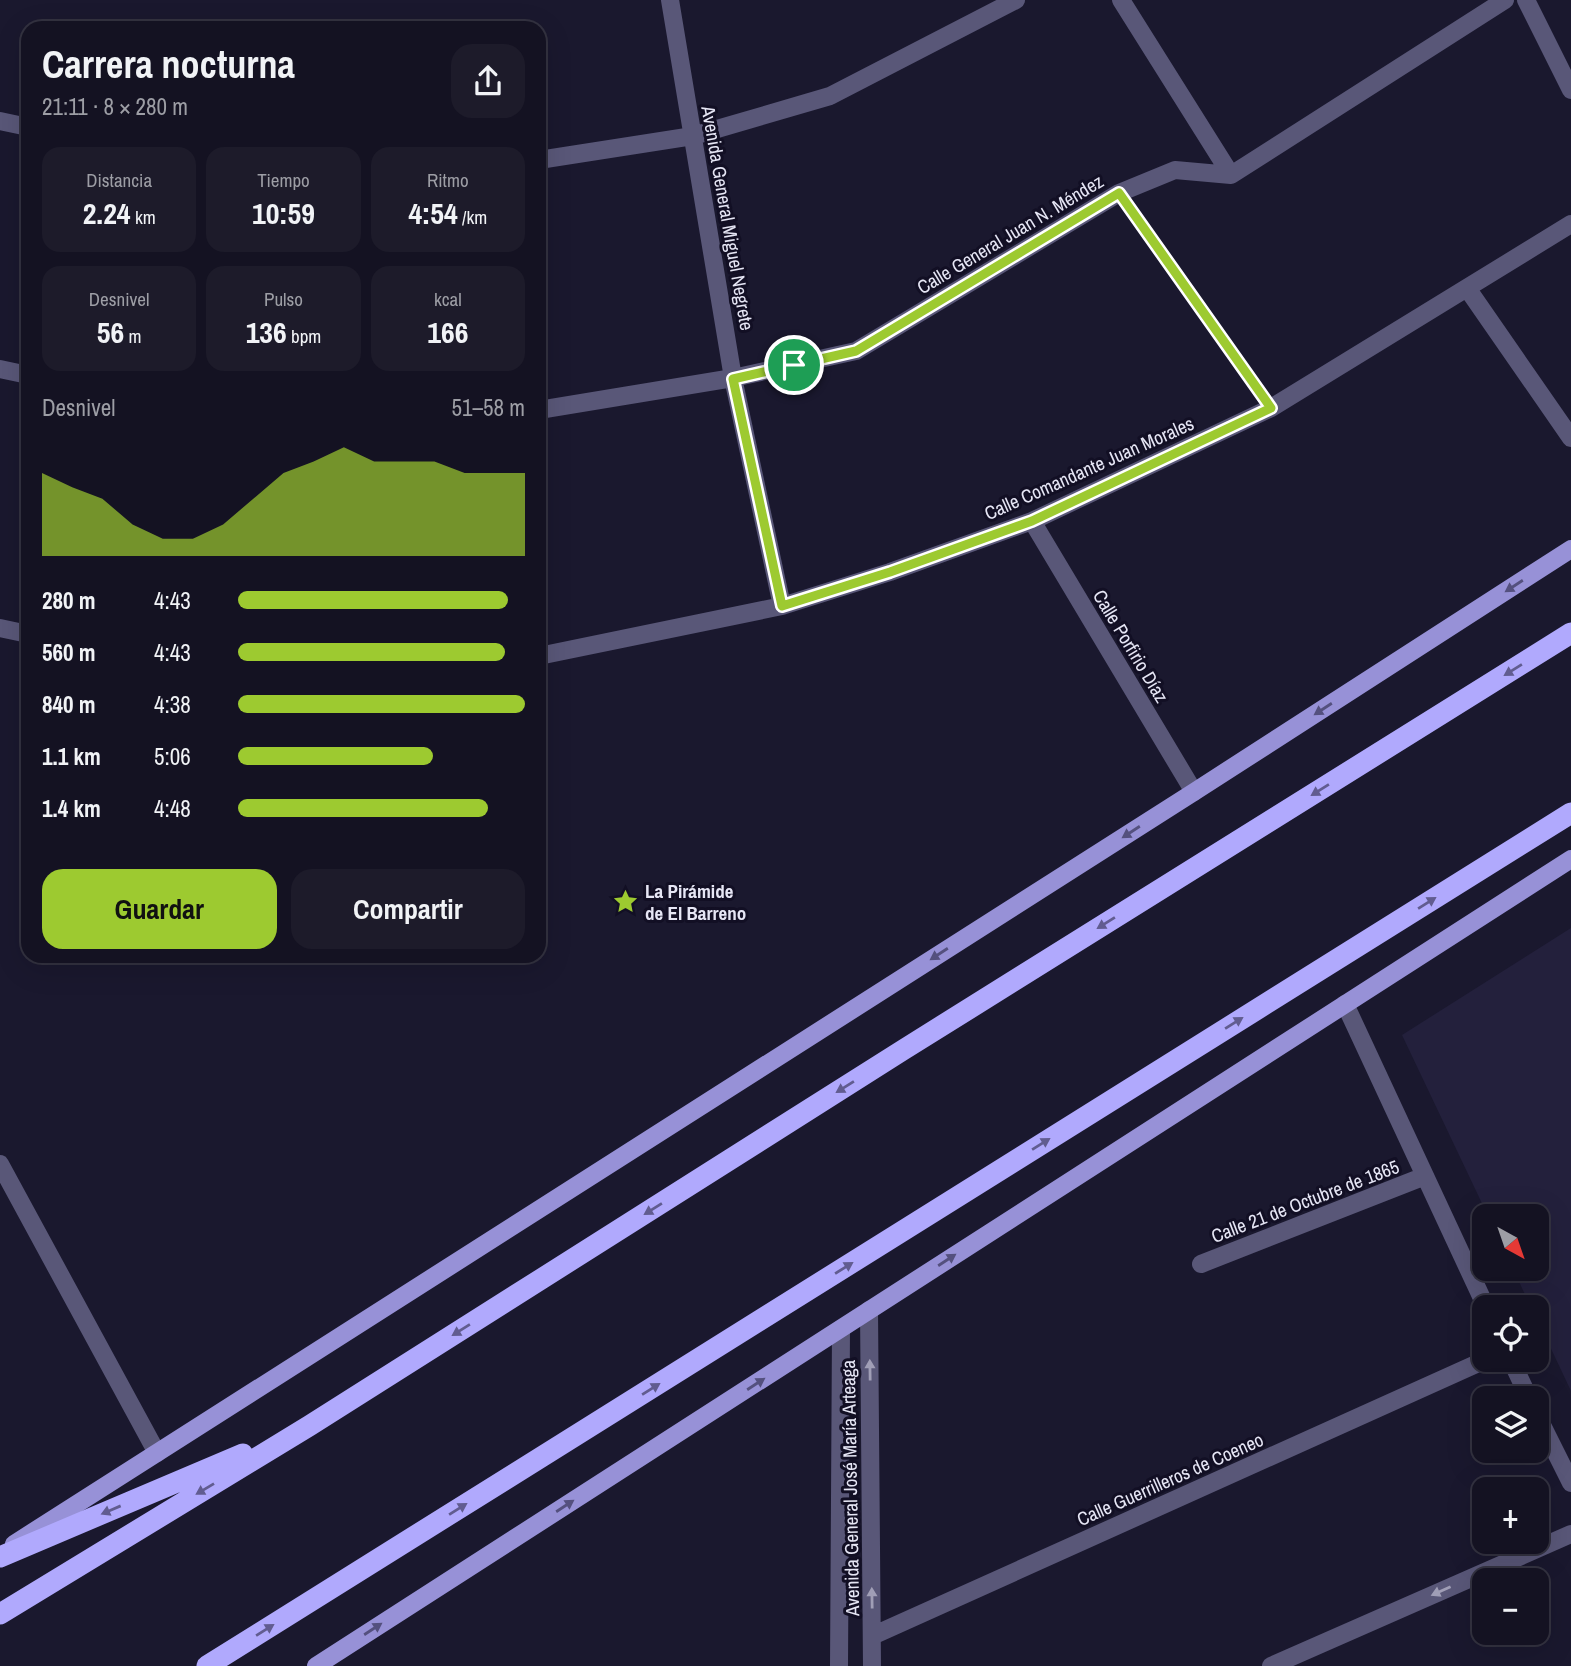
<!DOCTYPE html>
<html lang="es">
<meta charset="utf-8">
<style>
:root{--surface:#141222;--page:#1d1b2a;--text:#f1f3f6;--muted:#9d9ea5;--line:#333240;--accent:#9dca30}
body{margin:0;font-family:"Archivo Narrow",sans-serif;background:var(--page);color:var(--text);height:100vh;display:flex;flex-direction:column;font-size:26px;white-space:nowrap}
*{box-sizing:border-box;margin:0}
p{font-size:23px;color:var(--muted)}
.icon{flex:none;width:38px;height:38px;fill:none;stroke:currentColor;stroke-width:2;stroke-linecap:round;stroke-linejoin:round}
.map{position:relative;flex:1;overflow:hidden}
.panel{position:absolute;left:21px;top:21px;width:525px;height:942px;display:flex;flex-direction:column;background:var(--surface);border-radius:21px;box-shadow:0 7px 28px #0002,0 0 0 2px var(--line)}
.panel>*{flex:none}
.needle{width:46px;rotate:140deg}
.controls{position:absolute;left:1472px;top:1204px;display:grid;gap:14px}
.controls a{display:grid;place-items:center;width:77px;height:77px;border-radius:14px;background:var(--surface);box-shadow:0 7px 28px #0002,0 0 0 2px var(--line);font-size:35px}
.pin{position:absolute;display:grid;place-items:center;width:60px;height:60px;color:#fff;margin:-30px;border:4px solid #fff;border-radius:50%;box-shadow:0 2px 7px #0007}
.round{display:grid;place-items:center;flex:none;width:74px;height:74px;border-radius:21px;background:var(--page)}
.headline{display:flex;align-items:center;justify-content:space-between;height:119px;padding:0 21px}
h1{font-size:38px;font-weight:700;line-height:52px}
.figures{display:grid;grid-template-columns:repeat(3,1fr);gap:10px;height:119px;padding:7px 21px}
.figures div{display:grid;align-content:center;border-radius:18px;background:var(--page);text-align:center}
.figures b{font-size:30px;font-weight:700}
.figures small{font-size:19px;font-weight:400}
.figures p{font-size:19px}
.chart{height:196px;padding:14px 21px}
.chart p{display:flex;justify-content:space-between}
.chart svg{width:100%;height:126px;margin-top:7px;fill:var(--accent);opacity:.7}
.cta{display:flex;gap:14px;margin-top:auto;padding:14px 21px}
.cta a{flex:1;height:80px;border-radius:21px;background:var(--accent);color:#111;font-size:28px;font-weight:700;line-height:80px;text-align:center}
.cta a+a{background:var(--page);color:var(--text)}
ul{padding:0 21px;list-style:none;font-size:23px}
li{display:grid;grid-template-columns:112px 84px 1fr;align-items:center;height:52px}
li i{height:18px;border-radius:9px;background:var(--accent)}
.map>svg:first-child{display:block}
</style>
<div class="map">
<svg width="1571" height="1666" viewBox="0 0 1571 1666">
<rect width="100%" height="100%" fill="#1a182e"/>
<path fill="#23203c" d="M 1571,928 L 1571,1391 L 1537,1319 L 1536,1307 L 1531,1307 L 1513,1269 L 1536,1269 L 1536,1216 L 1488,1216 L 1402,1035 Z"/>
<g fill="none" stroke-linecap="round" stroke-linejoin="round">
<path stroke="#7a798b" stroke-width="4.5" stroke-dasharray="7 3.5" stroke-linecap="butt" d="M 1133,213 L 1255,386"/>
<path stroke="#595778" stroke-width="18" d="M 670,0 L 733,378 L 782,606
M 1121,0 L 1231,175
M 1526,0 L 1571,90
M 0,121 L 28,127
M 539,160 L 693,136 L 830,96 L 1016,0
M 1467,288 L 1571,438
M 0,369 L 28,375
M 539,410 L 733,378 L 856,351 L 1119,193 L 1175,170 L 1231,175 L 1505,0
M 1032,521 L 1194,792
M 0,628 L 28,634
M 539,656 L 782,606 L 890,572 L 1032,521 L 1271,408 L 1571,224
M 1345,1004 L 1486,1307
M 0,1164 L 157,1453
M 1201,1264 L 1425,1176
M 869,1310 L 872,1666
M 1511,1360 L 1529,1398
M 1536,1413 L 1571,1483
M 872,1636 L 1485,1360
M 839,1666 L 841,1329
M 1271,1666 L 1571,1534"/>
<path stroke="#9791d7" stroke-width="18" d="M 14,1544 L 1194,792 L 1571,549
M 316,1666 L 1571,859"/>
<path stroke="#b0a9fd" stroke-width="21" d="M 0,1557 L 243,1454
M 0,1614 L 309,1426 L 903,1050 L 1571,633
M 207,1666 L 1571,813"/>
</g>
<defs><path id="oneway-solid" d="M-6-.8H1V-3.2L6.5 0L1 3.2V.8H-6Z" transform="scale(1.75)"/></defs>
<g fill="#54507e">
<use href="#oneway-solid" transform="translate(1514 586) rotate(147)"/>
<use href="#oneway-solid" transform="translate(1323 709) rotate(147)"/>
<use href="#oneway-solid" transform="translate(1131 832) rotate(147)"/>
<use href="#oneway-solid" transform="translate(939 954) rotate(147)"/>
<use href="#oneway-solid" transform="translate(947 1260) rotate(-33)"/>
<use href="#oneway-solid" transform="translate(756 1384) rotate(-33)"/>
<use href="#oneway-solid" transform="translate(565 1506) rotate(-33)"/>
<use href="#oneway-solid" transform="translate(373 1629) rotate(-33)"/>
</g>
<g fill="#615c90">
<use href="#oneway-solid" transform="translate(1513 670) rotate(148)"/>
<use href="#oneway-solid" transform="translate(1320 790) rotate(148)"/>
<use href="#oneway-solid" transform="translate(1427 903) rotate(-32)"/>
<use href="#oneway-solid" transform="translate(1106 923) rotate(148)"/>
<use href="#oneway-solid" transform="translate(1234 1023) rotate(-32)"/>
<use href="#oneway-solid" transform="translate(845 1087) rotate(148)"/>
<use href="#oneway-solid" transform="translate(1041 1144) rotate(-32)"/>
<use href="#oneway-solid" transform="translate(653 1209) rotate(148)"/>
<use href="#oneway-solid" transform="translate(844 1268) rotate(-32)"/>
<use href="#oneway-solid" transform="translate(461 1330) rotate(148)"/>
<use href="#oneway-solid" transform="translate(651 1389) rotate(-32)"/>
<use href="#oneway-solid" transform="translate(205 1489) rotate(149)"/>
<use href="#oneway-solid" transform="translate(458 1509) rotate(-32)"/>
<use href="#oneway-solid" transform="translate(111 1510) rotate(157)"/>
<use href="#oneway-solid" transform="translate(265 1630) rotate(-32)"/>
</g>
<g fill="#a09eb6">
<use href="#oneway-solid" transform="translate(870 1370) rotate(-91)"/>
<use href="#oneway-solid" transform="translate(1441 1591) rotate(156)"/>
<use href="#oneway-solid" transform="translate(872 1598) rotate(-91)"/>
</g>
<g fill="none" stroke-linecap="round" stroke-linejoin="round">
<defs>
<path id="route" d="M 1119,193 L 1271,408 L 1032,521 L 890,572 L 782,606 L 733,379 L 856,351 Z"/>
</defs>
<use href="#route" stroke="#fff" stroke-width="14"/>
<use href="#route" stroke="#9dca30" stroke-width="9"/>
</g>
<defs>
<symbol id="sight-bare" viewBox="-9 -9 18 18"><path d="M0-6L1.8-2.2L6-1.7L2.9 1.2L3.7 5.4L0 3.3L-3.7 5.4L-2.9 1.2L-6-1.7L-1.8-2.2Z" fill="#9dca30" stroke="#120f24" stroke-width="2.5" paint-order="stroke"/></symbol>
</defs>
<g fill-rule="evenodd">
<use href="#sight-bare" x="608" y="884" width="35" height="35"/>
</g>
<g text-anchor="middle" stroke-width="6" stroke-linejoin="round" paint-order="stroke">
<g font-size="19" fill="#e6e6f5" stroke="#120f24">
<text transform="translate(728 218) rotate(80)" y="7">Avenida General Miguel Negrete</text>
<text transform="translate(1010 234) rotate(-31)" y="7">Calle General Juan N. Méndez</text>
<text transform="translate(1089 468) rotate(-24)" y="7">Calle Comandante Juan Morales</text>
<text transform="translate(1131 646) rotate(59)" y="7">Calle Porfirio Díaz</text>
<text transform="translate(1305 1201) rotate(-21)" y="7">Calle 21 de Octubre de 1865</text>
<text transform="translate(1170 1479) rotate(-24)" y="7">Calle Guerrilleros de Coeneo</text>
<text transform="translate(850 1488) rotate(-91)" y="7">Avenida General José María Arteaga</text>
</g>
<g font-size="19" font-weight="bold" fill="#e6e6f5" stroke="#120f24" text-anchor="start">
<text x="645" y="898">La Pirámide<tspan x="645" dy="22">de El Barreno</tspan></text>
</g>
</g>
</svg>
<div class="controls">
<a><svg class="needle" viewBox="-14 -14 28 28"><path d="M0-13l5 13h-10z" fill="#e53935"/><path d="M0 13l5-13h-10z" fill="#9d9ea5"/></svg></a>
<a><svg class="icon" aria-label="locate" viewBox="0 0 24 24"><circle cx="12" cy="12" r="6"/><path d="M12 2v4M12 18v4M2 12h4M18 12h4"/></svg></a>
<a><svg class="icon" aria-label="layers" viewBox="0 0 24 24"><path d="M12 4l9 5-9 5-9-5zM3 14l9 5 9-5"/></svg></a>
<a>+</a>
<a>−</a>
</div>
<div class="pin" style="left:794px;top:365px;background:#1e9e55"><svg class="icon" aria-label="arrive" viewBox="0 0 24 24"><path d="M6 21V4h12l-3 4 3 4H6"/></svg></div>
<section class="panel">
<div class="headline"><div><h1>Carrera nocturna</h1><p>21:11 · 8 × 280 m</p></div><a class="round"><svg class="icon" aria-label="share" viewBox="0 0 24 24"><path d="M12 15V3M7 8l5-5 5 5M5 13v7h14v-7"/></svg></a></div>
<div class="figures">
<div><p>Distancia</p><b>2.24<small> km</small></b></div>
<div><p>Tiempo</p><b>10:59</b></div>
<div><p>Ritmo</p><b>4:54<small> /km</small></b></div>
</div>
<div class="figures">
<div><p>Desnivel</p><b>56<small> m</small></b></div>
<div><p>Pulso</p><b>136<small> bpm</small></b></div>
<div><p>kcal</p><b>166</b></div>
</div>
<div class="chart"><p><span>Desnivel</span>51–58 m</p>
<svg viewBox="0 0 160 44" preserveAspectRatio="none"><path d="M0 44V15L10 20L20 24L30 33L40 38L50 38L60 33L70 24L80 15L90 11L100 6L110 11L120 11L130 11L140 15L150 15L160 15V44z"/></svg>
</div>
<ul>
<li><b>280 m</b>4:43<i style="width:94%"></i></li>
<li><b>560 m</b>4:43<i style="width:93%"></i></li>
<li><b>840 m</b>4:38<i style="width:100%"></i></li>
<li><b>1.1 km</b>5:06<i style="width:68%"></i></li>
<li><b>1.4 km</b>4:48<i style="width:87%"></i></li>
</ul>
<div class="cta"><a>Guardar</a><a>Compartir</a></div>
</section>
</div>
